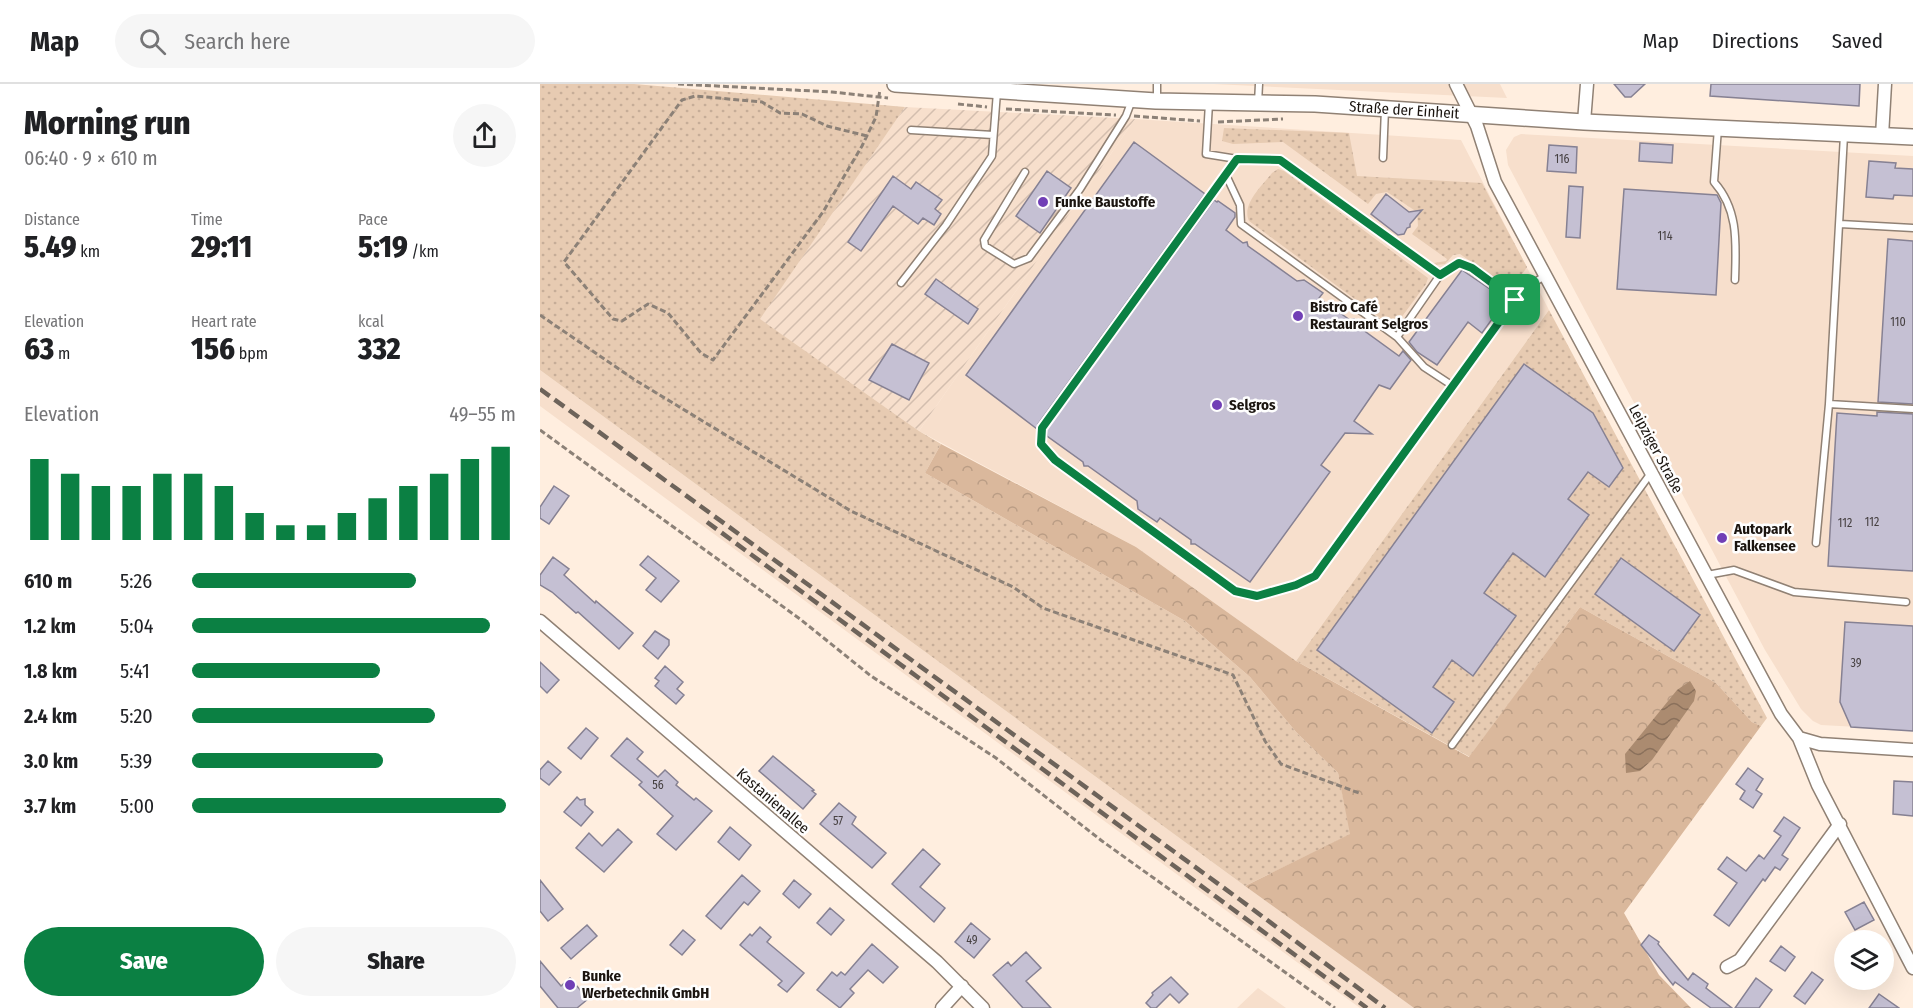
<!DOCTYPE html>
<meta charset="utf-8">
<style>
:root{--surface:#fff;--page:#f6f6f6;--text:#202124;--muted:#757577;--line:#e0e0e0;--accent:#0b8043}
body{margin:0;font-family:"Fira Sans Condensed",sans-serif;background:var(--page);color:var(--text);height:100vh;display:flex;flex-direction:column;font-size:22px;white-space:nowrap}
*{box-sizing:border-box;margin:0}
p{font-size:20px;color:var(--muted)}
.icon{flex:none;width:33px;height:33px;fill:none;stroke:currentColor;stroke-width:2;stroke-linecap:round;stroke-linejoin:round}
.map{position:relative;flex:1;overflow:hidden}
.details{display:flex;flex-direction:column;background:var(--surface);width:540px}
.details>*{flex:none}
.controls{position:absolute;left:1294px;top:846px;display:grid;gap:12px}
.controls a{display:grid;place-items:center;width:60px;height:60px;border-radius:50%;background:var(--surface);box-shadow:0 6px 24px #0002;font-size:30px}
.pin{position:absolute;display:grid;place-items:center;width:51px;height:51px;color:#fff;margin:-26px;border-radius:12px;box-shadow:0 3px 9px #0006}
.round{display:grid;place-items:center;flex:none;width:63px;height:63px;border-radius:32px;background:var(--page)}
.overview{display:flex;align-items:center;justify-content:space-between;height:102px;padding:0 24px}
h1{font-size:33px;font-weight:800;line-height:45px}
.figures{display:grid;grid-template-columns:repeat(3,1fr);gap:9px;height:102px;padding:6px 24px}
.figures div{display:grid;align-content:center}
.figures b{font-size:30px;font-weight:800}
.figures small{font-size:16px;font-weight:400}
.figures p{font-size:16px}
.chart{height:168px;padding:12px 24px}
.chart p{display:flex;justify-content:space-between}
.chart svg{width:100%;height:108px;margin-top:6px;stroke:var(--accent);stroke-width:6}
.cta{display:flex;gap:12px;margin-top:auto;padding:12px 24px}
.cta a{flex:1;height:69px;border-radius:36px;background:var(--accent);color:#fff;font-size:24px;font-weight:800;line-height:69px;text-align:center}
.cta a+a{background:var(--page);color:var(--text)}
ul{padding:0 24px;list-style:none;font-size:20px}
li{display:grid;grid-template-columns:96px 72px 1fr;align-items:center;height:45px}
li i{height:15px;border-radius:8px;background:var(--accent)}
header{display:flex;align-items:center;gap:36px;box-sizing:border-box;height:84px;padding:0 30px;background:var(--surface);border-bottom:2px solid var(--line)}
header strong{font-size:28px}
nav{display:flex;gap:33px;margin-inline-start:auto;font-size:21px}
.search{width:420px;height:54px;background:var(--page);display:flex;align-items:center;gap:15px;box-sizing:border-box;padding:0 21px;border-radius:33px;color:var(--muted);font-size:22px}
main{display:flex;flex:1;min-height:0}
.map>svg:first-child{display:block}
</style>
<header>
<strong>Map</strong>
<div class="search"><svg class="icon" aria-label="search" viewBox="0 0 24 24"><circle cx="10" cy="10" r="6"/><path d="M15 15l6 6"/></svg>Search here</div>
<nav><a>Map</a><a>Directions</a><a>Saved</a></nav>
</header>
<main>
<section class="details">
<div class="overview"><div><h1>Morning run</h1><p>06:40 · 9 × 610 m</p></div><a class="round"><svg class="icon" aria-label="share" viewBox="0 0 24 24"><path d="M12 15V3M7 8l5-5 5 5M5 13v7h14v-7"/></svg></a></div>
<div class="figures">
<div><p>Distance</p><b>5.49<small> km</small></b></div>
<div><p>Time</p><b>29:11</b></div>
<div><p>Pace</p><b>5:19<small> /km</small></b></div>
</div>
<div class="figures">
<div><p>Elevation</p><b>63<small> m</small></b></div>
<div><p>Heart rate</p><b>156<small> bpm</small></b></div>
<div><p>kcal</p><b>332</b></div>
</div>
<div class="chart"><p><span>Elevation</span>49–55 m</p>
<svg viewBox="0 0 160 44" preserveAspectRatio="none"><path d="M5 44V11M15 44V17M25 44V22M35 44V22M45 44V17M55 44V17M65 44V22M75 44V33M85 44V38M95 44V38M105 44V33M115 44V27M125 44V22M135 44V17M145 44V11M155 44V6"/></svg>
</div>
<ul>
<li><b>610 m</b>5:26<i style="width:69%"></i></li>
<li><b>1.2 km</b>5:04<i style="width:92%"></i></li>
<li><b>1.8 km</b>5:41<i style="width:58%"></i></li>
<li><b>2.4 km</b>5:20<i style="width:75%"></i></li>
<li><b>3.0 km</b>5:39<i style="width:59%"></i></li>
<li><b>3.7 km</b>5:00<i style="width:97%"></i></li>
</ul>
<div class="cta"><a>Save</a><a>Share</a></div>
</section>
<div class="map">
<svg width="1373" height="924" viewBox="0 0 1373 924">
<defs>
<pattern id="industrial-furrows" width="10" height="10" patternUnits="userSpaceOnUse" patternTransform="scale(1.5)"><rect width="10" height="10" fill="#f7dfcc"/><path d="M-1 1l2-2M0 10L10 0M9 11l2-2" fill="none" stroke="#d3beae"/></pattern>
<pattern id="grass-dots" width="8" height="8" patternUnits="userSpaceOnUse" patternTransform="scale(1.5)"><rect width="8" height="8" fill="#e7cbb2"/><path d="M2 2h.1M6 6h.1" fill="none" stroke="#c6ad98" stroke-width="1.8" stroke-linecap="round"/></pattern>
<pattern id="forest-crowns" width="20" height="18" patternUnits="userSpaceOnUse" patternTransform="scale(1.5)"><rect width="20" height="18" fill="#dab89c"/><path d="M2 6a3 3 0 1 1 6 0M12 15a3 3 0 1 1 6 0" fill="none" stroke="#ba9d85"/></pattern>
<pattern id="water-waves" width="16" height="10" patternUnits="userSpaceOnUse" patternTransform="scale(1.5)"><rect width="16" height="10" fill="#ab8b70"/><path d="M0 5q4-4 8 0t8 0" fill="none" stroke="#8a705b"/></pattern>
</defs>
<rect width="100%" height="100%" fill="#ffeedf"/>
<path fill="#f7dfcc" d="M 673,0 L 960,0 L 967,14 Z
M 595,35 L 921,56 L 1009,226 L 756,577 L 596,463 L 379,347 Z
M 981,50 L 1373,72 L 1373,646 L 1281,641 L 1273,637 L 1261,625 L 1225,566 L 968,81 L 966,66 L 974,53 Z
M 0,286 L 705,802 L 874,924 L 820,924 L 684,825 L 0,322 Z
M 718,904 L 746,924 L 697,924 Z"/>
<path fill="url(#industrial-furrows)" d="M 365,23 L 595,35 L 379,347 L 219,235 Z"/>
<path fill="url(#grass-dots)" d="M 0,0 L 94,0 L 365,23 L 220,235 L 379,347 L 401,360 L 385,389 L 645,537 L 710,593 L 756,648 L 798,689 L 811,750 L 705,802 L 0,286 Z
M 684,44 L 809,49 L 817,92 L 942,99 L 987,183 C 980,194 973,202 960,198 L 920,170 L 913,171 L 905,180 L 896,181 L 894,179 L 906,177 L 907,175 L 872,150 L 878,142 L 877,128 L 847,108 L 836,110 L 828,120 L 743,58 L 693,60 L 682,57 Z
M 738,85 L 744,87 L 888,194 L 886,200 L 858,238 L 846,238 L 709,137 C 701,120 723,101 732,89 Z
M 1009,226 L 1227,634 L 1221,642 L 1212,638 L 1176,599 L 1040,523 L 930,673 L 756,577 Z"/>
<path fill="url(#forest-crowns)" d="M 401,360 L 596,463 L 756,577 L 929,673 L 1040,523 L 1176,599 L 1212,638 L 1221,642 L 1084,829 L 1119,891 L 1151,924 L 874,924 L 705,802 L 810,750 L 798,689 L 756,648 L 710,593 L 645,537 L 385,389 Z"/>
<path fill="url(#water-waves)" d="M 1150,597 L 1156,607 L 1154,617 L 1112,676 L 1100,687 L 1086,689 L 1085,670 L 1137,606 Z"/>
<path fill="#c5c0d3" stroke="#868193" stroke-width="1.5" d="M 1074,0 L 1105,0 L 1091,13 L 1085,13 Z
M 1171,0 L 1320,0 L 1319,22 L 1170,12 Z
M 594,58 L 665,110 L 498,340 L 497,345 L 426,291 Z
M 1100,59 L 1133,61 L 1132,79 L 1099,77 Z
M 1009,61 L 1037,63 L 1036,89 L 1007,87 Z
M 1329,77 L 1356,79 L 1355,84 L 1373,85 L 1373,112 L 1354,111 L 1353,115 L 1326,113 Z
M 507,87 L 531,104 L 500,149 L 476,132 Z
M 353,92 L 371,105 L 376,98 L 402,116 L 395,125 L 401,130 L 394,141 L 383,134 L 378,140 L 353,122 L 321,167 L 308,158 Z
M 1029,102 L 1043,103 L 1040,154 L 1026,153 Z
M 1084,105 L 1177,111 L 1181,119 L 1176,211 L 1077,205 Z
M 846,110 L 869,128 L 882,126 L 870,140 L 870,143 L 867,144 L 864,150 L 858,151 L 831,130 Z
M 674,116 L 677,118 L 678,117 L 695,129 L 695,133 L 686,146 L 703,159 L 707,158 L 708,162 L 757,197 L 764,196 L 783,209 L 779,214 L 810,236 L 814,235 L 815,240 L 859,272 L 863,267 L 871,276 L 850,305 L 839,301 L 814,337 L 832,350 L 805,349 L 781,381 L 790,388 L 710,498 L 655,460 L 651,460 L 651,456 L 620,434 L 617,438 L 598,425 L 597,417 L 548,382 L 544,382 L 543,378 L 507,352 L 507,345 Z
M 1348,155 L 1373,157 L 1373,320 L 1338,318 Z
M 922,186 L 966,216 L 942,249 L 928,238 L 897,281 L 877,268 L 869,258 Z
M 396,195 L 438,225 L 428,240 L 385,210 Z
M 352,260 L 389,279 L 369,316 L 329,296 Z
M 984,280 L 1053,329 L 1083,384 L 1069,403 L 1048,388 L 1028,415 L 1049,431 L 1005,493 L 973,469 L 954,495 L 944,509 L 976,532 L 933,592 L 912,576 L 893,603 L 914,618 L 892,649 L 777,566 Z
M 1337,328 L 1373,330 L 1373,487 L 1288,482 L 1297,329 L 1337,332 Z
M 14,402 L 29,412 L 9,440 L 0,434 L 0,423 Z
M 108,472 L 139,497 L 121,518 L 106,506 L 116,494 L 100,481 Z
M 13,473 L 29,485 L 24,491 L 55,519 L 56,517 L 93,549 L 79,565 L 38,528 L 36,529 L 12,508 L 0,501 L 0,491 Z
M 1081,474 L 1160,531 L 1134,567 L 1055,510 Z
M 1305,538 L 1373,542 L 1373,647 L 1311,643 L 1300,618 Z
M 115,547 L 129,556 L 129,561 L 118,575 L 103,562 Z
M 0,578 L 19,596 L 7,609 L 0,602 Z
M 125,582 L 143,598 L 137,605 L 144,611 L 136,620 L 115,602 L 119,597 L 115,594 Z
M 46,644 L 58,654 L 41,675 L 28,664 Z
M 87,654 L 103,668 L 97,675 L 118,693 L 125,686 L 138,698 L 136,701 L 154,716 L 156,714 L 172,727 L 136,766 L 117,750 L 133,732 L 99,701 L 102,698 L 71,672 Z
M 233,672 L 274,706 L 272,707 L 276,710 L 263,725 L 219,687 Z
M 8,677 L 21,688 L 9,701 L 0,694 L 0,686 Z
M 1208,684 L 1223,695 L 1216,706 L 1222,710 L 1213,724 L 1200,715 L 1205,707 L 1196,700 Z
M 1354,697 L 1373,698 L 1373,732 L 1353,730 Z
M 37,713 L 40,716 L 45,715 L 45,721 L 53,728 L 41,742 L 24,728 Z
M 299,719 L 316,733 L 312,740 L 346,769 L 332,784 L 280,740 Z
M 1244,733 L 1260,744 L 1242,771 L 1248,775 L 1240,786 L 1235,783 L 1225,797 L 1223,795 L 1189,842 L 1174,831 L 1197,799 L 1178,785 L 1187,773 L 1206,787 L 1219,771 L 1224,775 L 1241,752 L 1234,747 Z
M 190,743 L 211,761 L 199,776 L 178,758 Z
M 78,745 L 92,758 L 64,788 L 36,764 L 49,749 L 62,762 Z
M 383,765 L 400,780 L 380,803 L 405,824 L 394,838 L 352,800 Z
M 202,791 L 220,807 L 208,821 L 204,818 L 181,845 L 166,832 Z
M 0,796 L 23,825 L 8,837 L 0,827 Z
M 254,796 L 271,810 L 259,824 L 243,810 Z
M 1324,818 L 1334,836 L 1315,846 L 1305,828 Z
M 290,824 L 304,836 L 291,851 L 277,839 Z
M 431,839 L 450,855 L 434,874 L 415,858 Z
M 47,841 L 57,852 L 31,875 L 21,864 Z
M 220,843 L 231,853 L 227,858 L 264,889 L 247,908 L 238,901 L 242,897 L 200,861 L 210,850 L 212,852 Z
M 143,846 L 155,856 L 142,871 L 130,861 Z
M 1109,851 L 1119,858 L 1118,860 L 1148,896 L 1153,889 L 1168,900 L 1166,904 L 1192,924 L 1171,924 L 1135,898 L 1133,901 L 1101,861 Z
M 332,860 L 358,883 L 343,899 L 328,886 L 310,905 L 314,909 L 300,924 L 277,906 L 292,888 L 297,892 L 301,888 L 305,891 Z
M 1241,862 L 1255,873 L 1245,887 L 1230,877 Z
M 486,868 L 501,884 L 486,897 L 511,924 L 483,924 L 453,891 L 468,878 L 471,882 Z
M 0,877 L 21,902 L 30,894 L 48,915 L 37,924 L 18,924 L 0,902 Z
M 1272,888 L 1283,896 L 1265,920 L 1254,912 Z
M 631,893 L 648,910 L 639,919 L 630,910 L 616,924 L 611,924 L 606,919 L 613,911 L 612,909 Z
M 1216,894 L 1232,906 L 1219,924 L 1195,924 Z
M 1339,910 L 1359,924 L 1329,924 Z"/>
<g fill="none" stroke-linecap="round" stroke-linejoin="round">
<defs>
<path id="service" d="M 617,16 L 617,0
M 669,19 L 666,70 L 697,75
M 718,19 L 719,0
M 1178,44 L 1174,98 C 1199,126 1196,160 1195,196
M 371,46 L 453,51
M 1304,51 L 1289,320 L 1373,325
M 843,74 L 845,25
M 485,88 L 444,156 L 445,162 L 474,180 L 489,174 L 540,105 L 586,32 L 592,16
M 686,91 L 700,121 L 701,140 L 857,253 L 884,283 L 913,302
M 1300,140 L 1373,144
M 361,199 L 406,141 L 452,72 L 457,8
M 975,216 L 931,185 L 919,179 L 900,191 L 740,76 L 697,75 L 502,343 L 501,360 L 515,376 L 695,507 L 717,512 L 756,501 L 775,492 L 975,216 L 983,205 L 1005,192
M 857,253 L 900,191
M 1276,459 L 1289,320
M 1167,491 L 1194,486 L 1254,508 L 1366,518
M 912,661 L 1111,389"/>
<path id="minor" d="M 916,0 L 937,42 L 955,98 L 1241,630 L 1259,654 L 1278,701 L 1373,884
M 1044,38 L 1047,0
M 1342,52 L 1345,0
M 0,537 L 397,878 L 443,924
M 1259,654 L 1280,660 L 1373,666
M 1187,883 L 1200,876 L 1300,740
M 402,924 L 422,902"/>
<g id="tertiary">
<path id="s1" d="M 355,0 L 616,17 L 775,20 L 1044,38 L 1373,53"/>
</g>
</defs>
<use href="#service" stroke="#908174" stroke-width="9"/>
<use href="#minor" stroke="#908174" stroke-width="15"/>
<use href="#tertiary" stroke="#908174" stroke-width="18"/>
<path stroke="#8c8177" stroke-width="3" stroke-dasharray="6 3" stroke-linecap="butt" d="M 138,0 L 292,8 L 348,14
M 418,20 L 447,23
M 466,25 L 576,31
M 594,32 L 660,37
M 678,38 L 743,35
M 327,52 L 287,42 L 262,30 L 240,29 L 222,18 L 155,12 L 142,16 L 24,178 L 73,235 L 82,237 L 108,220 L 128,229 L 161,269 L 173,276 L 283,128 L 322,62 L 336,33 L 340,5
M 0,231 L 95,296 L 311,427 L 473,503 L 503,524 L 693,591 L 725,657 L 741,680 L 819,709
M 0,346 L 260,535 L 331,592 L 456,674 L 562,757 L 795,924"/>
<use href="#service" stroke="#fff" stroke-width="6"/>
<use href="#minor" stroke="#fff" stroke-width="12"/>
<use href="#tertiary" stroke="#fff" stroke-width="15"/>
<path stroke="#6d635a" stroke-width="4.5" stroke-dasharray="12 6" stroke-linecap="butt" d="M 0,305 L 699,815 L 845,924
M 167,438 L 827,924"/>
</g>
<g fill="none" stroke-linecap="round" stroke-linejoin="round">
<defs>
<path id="route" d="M 697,75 L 740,76 L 900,191 L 919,179 L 932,184 L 975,216 L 775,492 L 756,501 L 717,512 L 695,507 L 515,376 L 501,360 L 502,344 Z"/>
</defs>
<use href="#route" stroke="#fff" stroke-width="12"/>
<use href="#route" stroke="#0b8043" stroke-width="8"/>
</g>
<g fill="#713fb6" stroke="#fefefe" stroke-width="2">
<circle cx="503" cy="118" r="6"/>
<circle cx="758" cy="232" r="6"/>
<circle cx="677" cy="321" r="6"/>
<circle cx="1182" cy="454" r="6"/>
<circle cx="30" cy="901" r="6"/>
</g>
<g text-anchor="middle" stroke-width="5" stroke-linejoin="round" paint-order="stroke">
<g font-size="12" fill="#464041">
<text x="1022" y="79">116</text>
<text x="1125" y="156">114</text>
<text x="1358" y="242">110</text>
<text x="1332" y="442">112</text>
<text x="1305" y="443">112</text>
<text x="1316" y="583">39</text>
<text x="118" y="705">56</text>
<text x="298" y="741">57</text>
<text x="432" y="860">49</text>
</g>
<g font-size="15" fill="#1b1510" stroke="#fefefe">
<text dy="5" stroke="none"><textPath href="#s1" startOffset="510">Straße der Einheit</textPath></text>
<text transform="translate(1116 365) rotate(62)" y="5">Leipziger Straße</text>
<text transform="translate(233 717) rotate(41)" y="5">Kastanienallee</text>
</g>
<g font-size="15" font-weight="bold" fill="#1b1510" stroke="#fefefe" text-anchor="start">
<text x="515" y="123">Funke Baustoffe</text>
<text x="770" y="228">Bistro Café<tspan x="770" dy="17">Restaurant Selgros</tspan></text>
<text x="689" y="326">Selgros</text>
<text x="1194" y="450">Autopark<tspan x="1194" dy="17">Falkensee</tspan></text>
<text x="42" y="897">Bunke<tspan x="42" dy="17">Werbetechnik GmbH</tspan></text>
</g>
</g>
</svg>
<div class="controls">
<a><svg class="icon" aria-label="layers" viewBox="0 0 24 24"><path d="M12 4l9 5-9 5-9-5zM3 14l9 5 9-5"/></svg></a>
</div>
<div class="pin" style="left:975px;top:216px;background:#1e9e55"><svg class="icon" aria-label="arrive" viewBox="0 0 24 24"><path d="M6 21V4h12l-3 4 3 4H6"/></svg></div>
</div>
</main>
